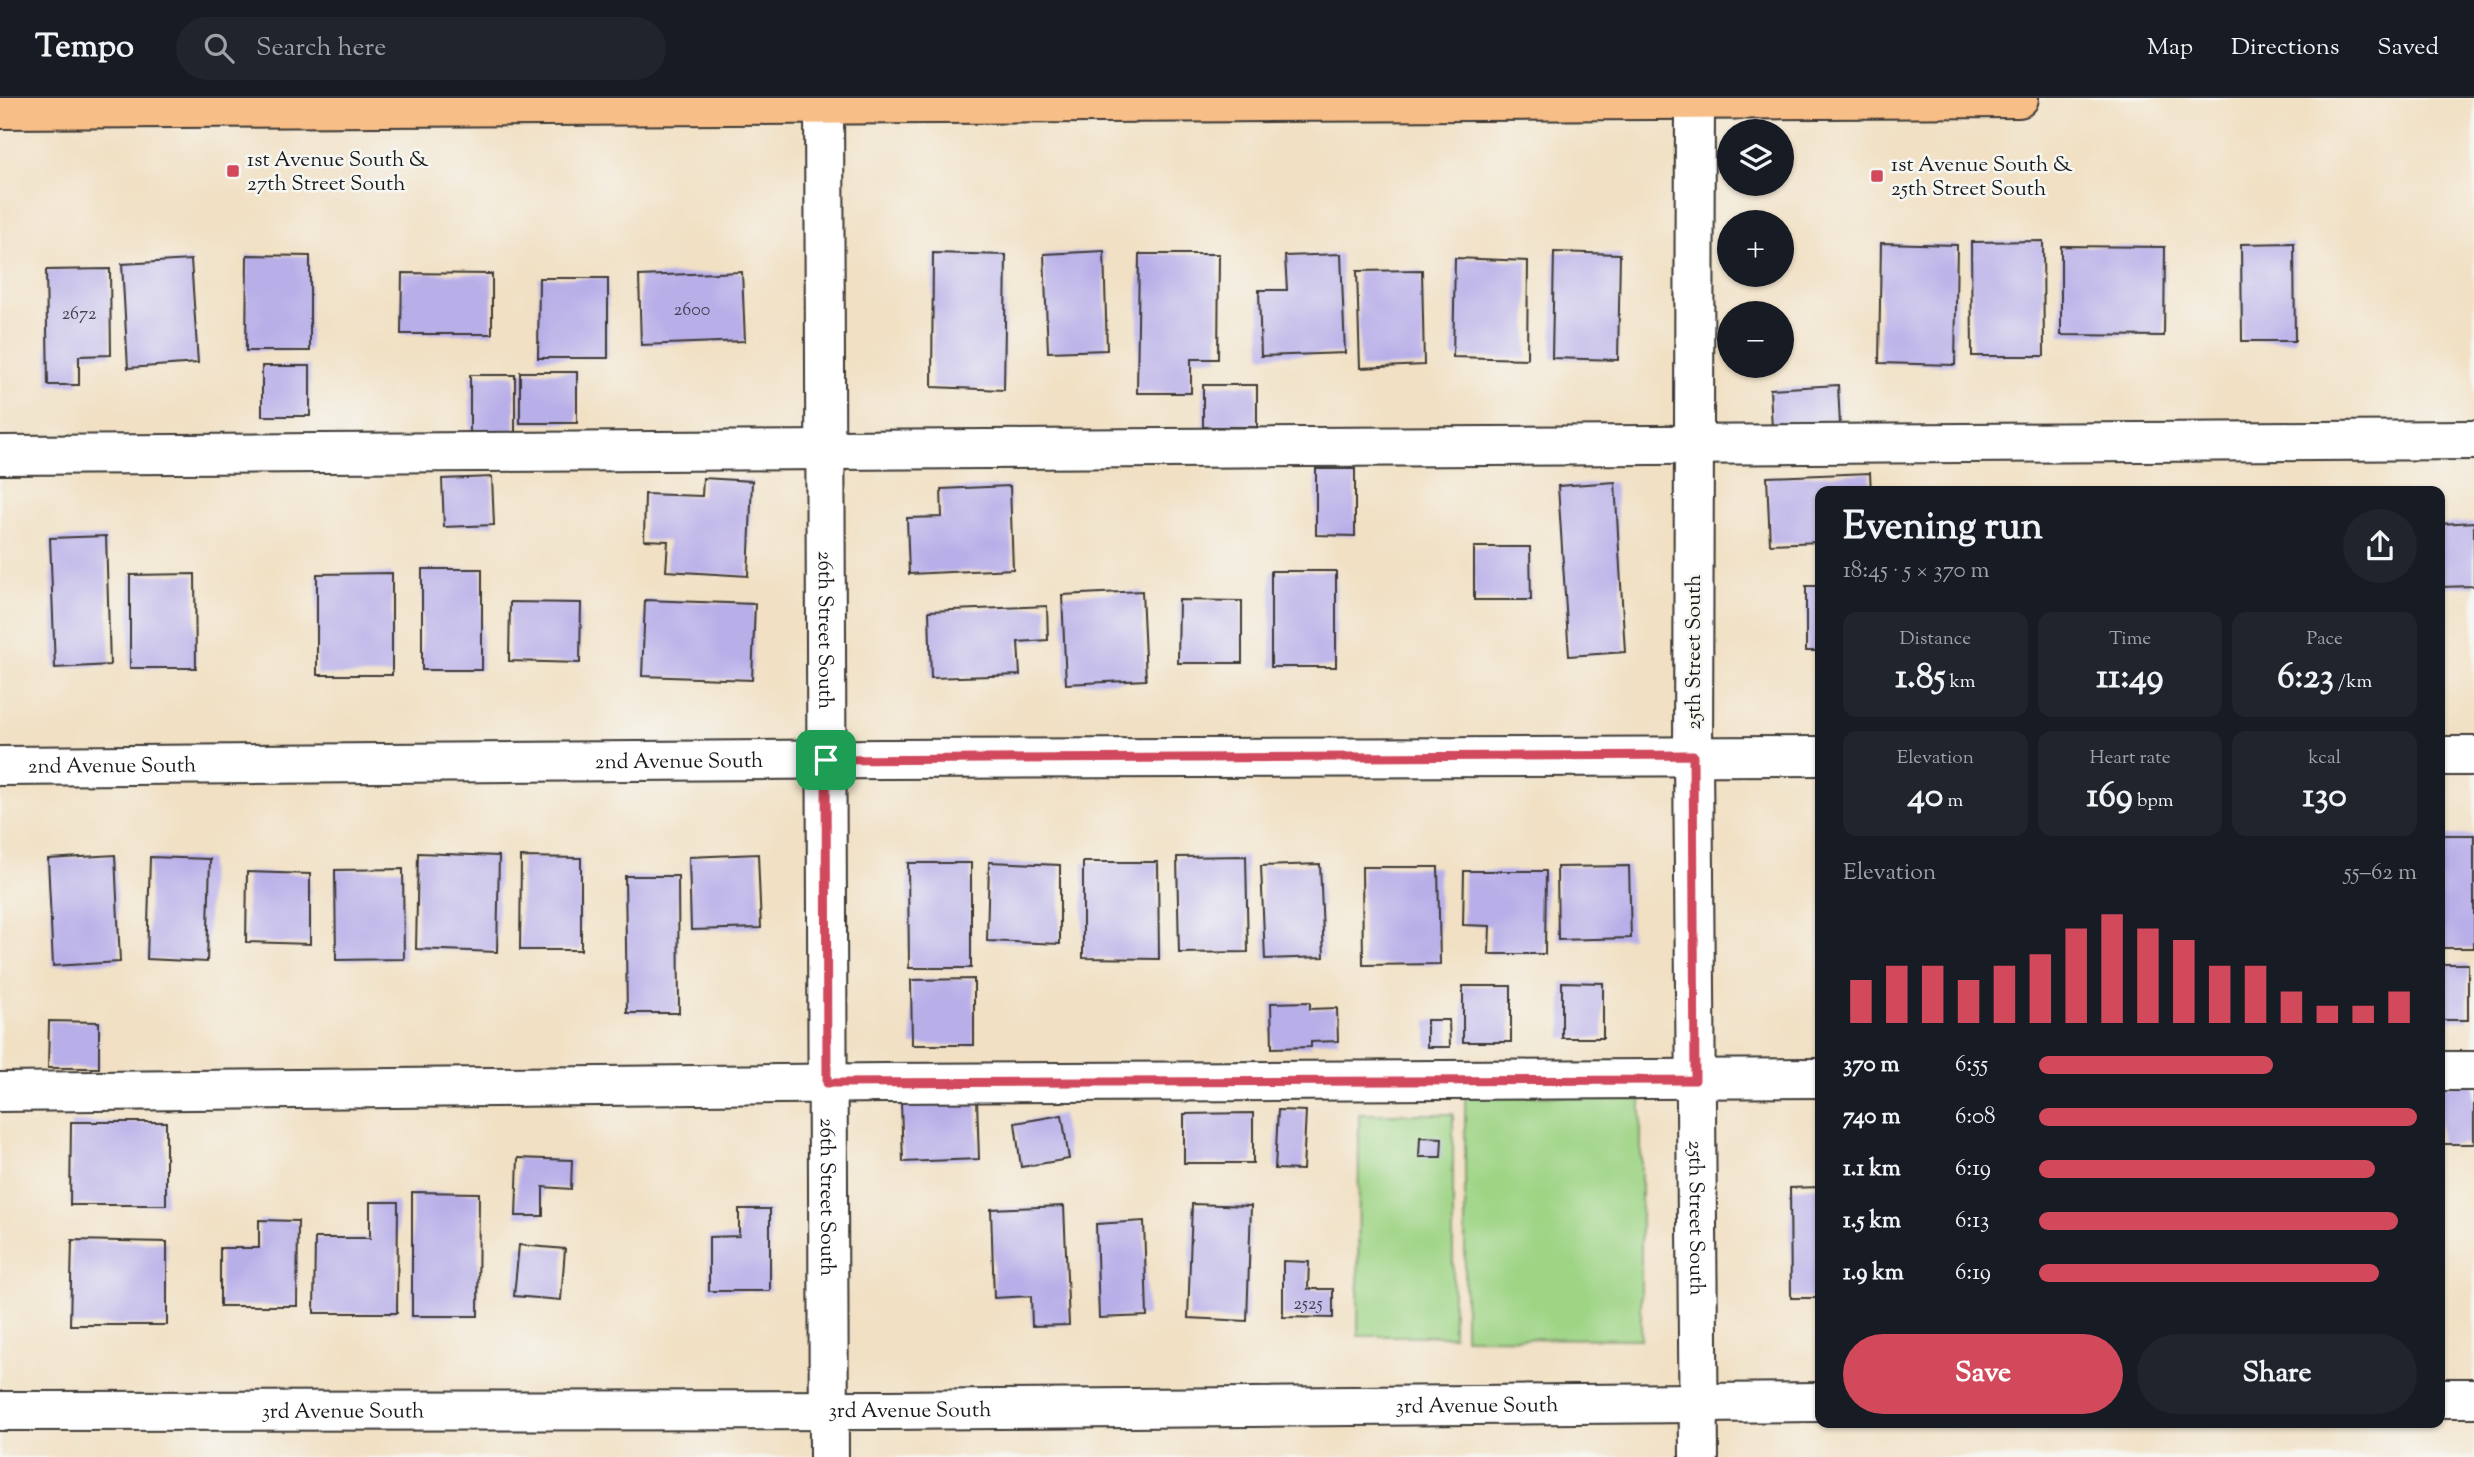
<!DOCTYPE html>
<meta charset="utf-8">
<style>
:root{--surface:#171b24;--page:#20242c;--text:#f1f3f6;--muted:#9ea1a6;--line:#363941;--accent:#d1495b}
body{margin:0;font-family:"Sorts Mill Goudy",serif;background:var(--page);color:var(--text);height:100vh;display:flex;flex-direction:column;font-size:26px;white-space:nowrap}
*{box-sizing:border-box;margin:0}
p{font-size:23px;color:var(--muted)}
.icon{flex:none;width:38px;height:38px;fill:none;stroke:currentColor;stroke-width:2;stroke-linecap:round;stroke-linejoin:round}
.map{position:relative;flex:1;overflow:hidden}
.panel{position:absolute;left:1815px;top:388px;width:630px;height:942px;display:flex;flex-direction:column;background:var(--surface);border-radius:14px;box-shadow:0 2px 5px #0004}
.panel>*{flex:none}
.fabs{position:absolute;left:1717px;top:21px;display:grid;gap:14px}
.fabs a{display:grid;place-items:center;width:77px;height:77px;border-radius:50%;background:var(--surface);box-shadow:0 2px 5px #0004;font-size:35px}
.pin{position:absolute;display:grid;place-items:center;width:60px;height:60px;color:#fff;margin:-30px;border-radius:14px;box-shadow:0 4px 10px #0006}
.round{display:grid;place-items:center;flex:none;width:74px;height:74px;border-radius:37px;background:var(--page)}
.head{display:flex;align-items:center;justify-content:space-between;height:119px;padding:0 28px}
h1{font-size:38px;font-weight:800;line-height:52px}
.metrics{display:grid;grid-template-columns:repeat(3,1fr);gap:10px;height:119px;padding:7px 28px}
.metrics div{display:grid;align-content:center;border-radius:14px;background:var(--page);text-align:center}
.metrics b{font-size:35px;font-weight:800}
.metrics small{font-size:19px;font-weight:400}
.metrics p{font-size:19px}
.chart{height:196px;padding:14px 28px}
.chart p{display:flex;justify-content:space-between}
.chart svg{width:100%;height:126px;margin-top:7px;stroke:var(--accent);stroke-width:6}
.cta{display:flex;gap:14px;margin-top:auto;padding:14px 28px}
.cta a{flex:1;height:80px;border-radius:42px;background:var(--accent);color:#fff;font-size:28px;font-weight:800;line-height:80px;text-align:center}
.cta a+a{background:var(--page);color:var(--text)}
ul{padding:0 28px;list-style:none;font-size:23px}
li{display:grid;grid-template-columns:112px 84px 1fr;align-items:center;height:52px}
li i{height:18px;border-radius:9px;background:var(--accent)}
header{display:flex;align-items:center;gap:42px;box-sizing:border-box;height:98px;padding:0 35px;background:var(--surface);border-bottom:2px solid var(--line)}
header strong{font-size:33px}
nav{display:flex;gap:38px;margin-inline-start:auto;font-size:24px}
.search{width:490px;height:63px;background:var(--page);display:flex;align-items:center;gap:18px;box-sizing:border-box;padding:0 24px;border-radius:38px;color:var(--muted);font-size:26px}
.map>svg:first-child{display:block}
</style>
<header>
<strong>Tempo</strong>
<div class="search"><svg class="icon" aria-label="search" viewBox="0 0 24 24"><circle cx="10" cy="10" r="6"/><path d="M15 15l6 6"/></svg>Search here</div>
<nav><a>Map</a><a>Directions</a><a>Saved</a></nav>
</header>
<div class="map">
<svg width="2474" height="1359" viewBox="0 0 2474 1359">
<rect width="100%" height="100%" fill="#f6f6f2"/>
<filter id="ink" filterUnits="userSpaceOnUse"><feTurbulence type="fractalNoise" baseFrequency=".0143" numOctaves="2"/><feDisplacementMap in="SourceGraphic" scale="14" xChannelSelector="R" yChannelSelector="G"/><feConvolveMatrix kernelMatrix="1 2 1 2 8 2 1 2 1" color-interpolation-filters="sRGB"/></filter>
<filter id="wash" filterUnits="userSpaceOnUse"><feTurbulence type="fractalNoise" baseFrequency=".00686" numOctaves="4" result="noise"/><feDisplacementMap in="SourceGraphic" scale="28" xChannelSelector="R" yChannelSelector="G"/><feGaussianBlur stdDeviation="1.57" result="paint"/><feColorMatrix in="noise" values="0 0 0 0 0 0 0 0 0 0 0 0 0 0 0 0 0 1.4 0 .05"/><feComposite in="paint" operator="in"/></filter>
<g filter="url(#wash)">
<rect width="100%" height="100%" fill="#f1e0c3"/>
<path fill="#9fd485" stroke="#5e7850" stroke-width="2" d="M 1641,997 L 1641,1241 L 1465,1240 L 1465,998 Z
M 1359,1016 L 1453,1016 L 1453,1238 L 1358,1238 Z"/>
<g id="blocks">
<path fill="#b8aee8" d="M 2043,143 L 2044,258 L 1972,258 L 1971,144 Z
M 1881,145 L 1957,147 L 1955,267 L 1879,265 Z
M 2294,145 L 2295,243 L 2242,243 L 2241,146 Z
M 2061,148 L 2165,149 L 2164,238 L 2061,237 Z
M 1104,153 L 1107,252 L 1048,254 L 1044,156 Z
M 1554,154 L 1620,156 L 1618,262 L 1552,260 Z
M 933,155 L 1006,157 L 1004,292 L 932,289 Z
M 1139,156 L 1219,156 L 1218,261 L 1191,261 L 1191,295 L 1137,295 Z
M 1341,156 L 1345,255 L 1261,258 L 1259,192 L 1287,192 L 1285,158 Z
M 247,157 L 310,158 L 310,253 L 246,253 Z
M 1455,160 L 1528,163 L 1527,261 L 1453,259 Z
M 191,162 L 198,265 L 128,270 L 122,166 Z
M 110,171 L 111,257 L 79,258 L 79,287 L 48,287 L 46,172 Z
M 1422,172 L 1424,267 L 1360,270 L 1357,173 Z
M 742,174 L 745,243 L 641,247 L 639,178 Z
M 402,175 L 492,176 L 492,236 L 401,236 Z
M 539,180 L 608,180 L 608,260 L 538,260 Z
M 262,268 L 310,268 L 310,318 L 262,318 Z
M 520,274 L 577,274 L 577,325 L 520,325 Z
M 470,277 L 515,277 L 515,339 L 470,338 Z
M 1203,287 L 1257,287 L 1257,329 L 1203,329 Z
M 1838,287 L 1840,327 L 1772,331 L 1770,291 Z
M 1316,371 L 1355,371 L 1355,438 L 1316,437 Z
M 1870,375 L 1871,394 L 1820,394 L 1820,444 L 1770,446 L 1767,379 Z
M 492,379 L 494,427 L 444,429 L 442,381 Z
M 703,380 L 752,383 L 748,478 L 666,473 L 668,443 L 644,442 L 645,396 L 702,398 Z
M 1615,384 L 1625,554 L 1569,558 L 1558,388 Z
M 1010,388 L 1013,471 L 909,476 L 907,420 L 942,419 L 941,391 Z
M 2474,424 L 2474,488 L 2440,489 L 2440,426 Z
M 106,438 L 110,567 L 55,570 L 50,440 Z
M 1474,449 L 1530,449 L 1531,502 L 1474,502 Z
M 422,471 L 482,471 L 482,572 L 422,572 Z
M 1271,473 L 1336,473 L 1336,569 L 1271,569 Z
M 392,475 L 392,577 L 317,577 L 317,476 Z
M 195,476 L 196,570 L 130,570 L 130,477 Z
M 1806,488 L 1820,488 L 1820,553 L 1806,553 Z
M 1142,493 L 1146,582 L 1066,586 L 1062,497 Z
M 645,502 L 755,506 L 752,582 L 642,578 Z
M 1179,502 L 1242,503 L 1242,565 L 1178,565 Z
M 510,504 L 581,505 L 580,565 L 509,563 Z
M 1047,508 L 1048,542 L 1018,544 L 1020,577 L 931,580 L 929,513 Z
M 2440,737 L 2474,737 L 2474,850 L 2440,850 Z
M 418,755 L 499,758 L 497,854 L 416,851 Z
M 758,756 L 761,830 L 691,832 L 689,759 Z
M 115,757 L 120,864 L 53,868 L 48,761 Z
M 1246,758 L 1248,854 L 1179,855 L 1177,759 Z
M 150,759 L 210,761 L 207,864 L 147,861 Z
M 521,759 L 581,760 L 581,852 L 520,852 Z
M 989,764 L 1060,767 L 1060,846 L 987,843 Z
M 1083,764 L 1158,764 L 1159,861 L 1083,860 Z
M 908,765 L 971,765 L 971,870 L 909,870 Z
M 1320,766 L 1324,859 L 1265,861 L 1261,768 Z
M 1629,768 L 1631,840 L 1558,842 L 1557,769 Z
M 1362,769 L 1438,769 L 1440,866 L 1363,867 Z
M 403,771 L 404,861 L 336,862 L 335,772 Z
M 1464,773 L 1546,773 L 1545,856 L 1489,856 L 1490,828 L 1463,827 Z
M 247,774 L 310,776 L 310,846 L 246,844 Z
M 625,778 L 678,778 L 679,915 L 627,915 Z
M 2440,866 L 2468,866 L 2468,922 L 2440,922 Z
M 974,881 L 974,947 L 912,947 L 911,882 Z
M 1562,884 L 1603,885 L 1603,940 L 1562,940 Z
M 1463,888 L 1511,888 L 1511,944 L 1463,944 Z
M 1310,904 L 1310,911 L 1337,910 L 1338,943 L 1311,944 L 1311,949 L 1272,950 L 1271,905 Z
M 1427,922 L 1449,922 L 1450,949 L 1427,949 Z
M 49,923 L 99,924 L 99,970 L 48,970 Z
M 2474,986 L 2474,1046 L 2440,1046 L 2440,987 Z
M 977,1002 L 979,1061 L 903,1064 L 901,1004 Z
M 1278,1012 L 1306,1013 L 1303,1072 L 1275,1071 Z
M 1253,1015 L 1253,1065 L 1184,1065 L 1184,1016 Z
M 1062,1017 L 1069,1061 L 1021,1069 L 1015,1025 Z
M 71,1024 L 166,1024 L 166,1107 L 70,1107 Z
M 1420,1039 L 1442,1040 L 1441,1059 L 1419,1059 Z
M 518,1060 L 572,1062 L 571,1091 L 543,1089 L 543,1118 L 516,1118 Z
M 1820,1089 L 1820,1200 L 1791,1200 L 1790,1090 Z
M 412,1094 L 479,1095 L 478,1218 L 412,1218 Z
M 370,1104 L 398,1104 L 397,1215 L 314,1215 L 315,1140 L 370,1140 Z
M 1192,1106 L 1251,1108 L 1247,1223 L 1188,1220 Z
M 1064,1108 L 1069,1227 L 1032,1228 L 1031,1198 L 994,1200 L 991,1111 Z
M 739,1111 L 770,1111 L 770,1193 L 709,1193 L 709,1139 L 739,1138 Z
M 259,1122 L 298,1123 L 297,1208 L 220,1208 L 220,1150 L 259,1150 Z
M 1144,1123 L 1147,1218 L 1099,1220 L 1096,1126 Z
M 72,1142 L 167,1144 L 167,1227 L 70,1227 Z
M 519,1147 L 565,1151 L 561,1202 L 514,1198 Z
M 1283,1163 L 1309,1164 L 1308,1191 L 1333,1191 L 1333,1220 L 1283,1219 Z"/>
</g>
</g>
<g filter="url(#ink)">
<use href="#blocks" fill-opacity="0" stroke="#3c3935" stroke-width="2"/>
<g fill="none" stroke-linecap="round" stroke-linejoin="round">
<defs>
<g id="minor">
<path id="s1" d="M 824,0 L 829,1359"/>
<path id="s2" d="M 1695,0 L 1693,658 L 1699,1359"/>
<path d="M 0,357 L 2474,342"/>
<path d="M 2440,658 L 2474,658"/>
<path id="s3" d="M 0,668 L 884,661 L 1820,658"/>
<path d="M 2440,973 L 2474,973"/>
<path d="M 0,994 L 886,985 L 1820,980"/>
<path d="M 2440,1300 L 2474,1300"/>
<path id="s4" d="M 0,1313 L 888,1312 L 1820,1304"/>
</g>
<path id="major" d="M 0,11 L 2019,0"/>
</defs>
<use href="#minor" stroke="#3c3935" stroke-width="42"/>
<use href="#major" stroke="#3c3935" stroke-width="42"/>
<use href="#minor" stroke="#fff" stroke-width="38"/>
<use href="#major" stroke="#f7be87" stroke-width="38"/>
</g>
</g>
<g fill="none" stroke-linecap="round" stroke-linejoin="round" filter="url(#ink)">
<defs>
<path id="route" d="M 1693,657 L 1695,982 L 827,985 L 826,662 Z"/>
</defs>
<use href="#route" stroke="#fff" stroke-width="14"/>
<use href="#route" stroke="#d1495b" stroke-width="9"/>
</g>
<g fill="#d1495b" stroke="#f6f6f2" stroke-width="2.5">
<rect x="226" y="66" width="14" height="14" rx="3.5"/>
<rect x="1870" y="71" width="14" height="14" rx="3.5"/>
</g>
<g text-anchor="middle" stroke-width="5" stroke-linejoin="round" paint-order="stroke">
<g font-size="18" fill="#43404f">
<text x="692" y="217">2600</text>
<text x="79" y="221">2672</text>
<text x="1308" y="1211">2525</text>
</g>
<g font-size="21" fill="#1c1c1c" stroke="#f6f6f2" text-anchor="start">
<text x="247" y="68">1st Avenue South &amp;<tspan x="247" dy="24">27th Street South</tspan></text>
<text x="1891" y="73">1st Avenue South &amp;<tspan x="1891" dy="24">25th Street South</tspan></text>
</g>
<g font-size="21" fill="#1c1c1c" stroke="#f6f6f2">
<text dy="7" stroke="none"><textPath href="#s1" startOffset="532">26th Street South</textPath></text>
<text transform="translate(1693 554) rotate(-90)" y="7">25th Street South</text>
<text dy="7" stroke="none"><textPath href="#s3" startOffset="679">2nd Avenue South</textPath></text>
<text dy="7" stroke="none"><textPath href="#s3" startOffset="112">2nd Avenue South</textPath></text>
<text dy="7" stroke="none"><textPath href="#s1" startOffset="1099">26th Street South</textPath></text>
<text dy="7" stroke="none"><textPath href="#s2" startOffset="1120">25th Street South</textPath></text>
<text dy="7" stroke="none"><textPath href="#s4" startOffset="1477">3rd Avenue South</textPath></text>
<text dy="7" stroke="none"><textPath href="#s4" startOffset="910">3rd Avenue South</textPath></text>
<text dy="7" stroke="none"><textPath href="#s4" startOffset="343">3rd Avenue South</textPath></text>
</g>
</g>
</svg>
<div class="fabs">
<a><svg class="icon" aria-label="layers" viewBox="0 0 24 24"><path d="M12 4l9 5-9 5-9-5zM3 14l9 5 9-5"/></svg></a>
<a>+</a>
<a>−</a>
</div>
<div class="pin" style="left:826px;top:662px;background:#1e9e55"><svg class="icon" aria-label="arrive" viewBox="0 0 24 24"><path d="M6 21V4h12l-3 4 3 4H6"/></svg></div>
<section class="panel">
<div class="head"><div><h1>Evening run</h1><p>18:45 · 5 × 370 m</p></div><a class="round"><svg class="icon" aria-label="share" viewBox="0 0 24 24"><path d="M12 15V3M7 8l5-5 5 5M5 13v7h14v-7"/></svg></a></div>
<div class="metrics">
<div><p>Distance</p><b>1.85<small> km</small></b></div>
<div><p>Time</p><b>11:49</b></div>
<div><p>Pace</p><b>6:23<small> /km</small></b></div>
</div>
<div class="metrics">
<div><p>Elevation</p><b>40<small> m</small></b></div>
<div><p>Heart rate</p><b>169<small> bpm</small></b></div>
<div><p>kcal</p><b>130</b></div>
</div>
<div class="chart"><p><span>Elevation</span>55–62 m</p>
<svg viewBox="0 0 160 44" preserveAspectRatio="none"><path d="M5 44V29M15 44V24M25 44V24M35 44V29M45 44V24M55 44V20M65 44V11M75 44V6M85 44V11M95 44V15M105 44V24M115 44V24M125 44V33M135 44V38M145 44V38M155 44V33"/></svg>
</div>
<ul>
<li><b>370 m</b>6:55<i style="width:62%"></i></li>
<li><b>740 m</b>6:08<i style="width:100%"></i></li>
<li><b>1.1 km</b>6:19<i style="width:89%"></i></li>
<li><b>1.5 km</b>6:13<i style="width:95%"></i></li>
<li><b>1.9 km</b>6:19<i style="width:90%"></i></li>
</ul>
<div class="cta"><a>Save</a><a>Share</a></div>
</section>
</div>
